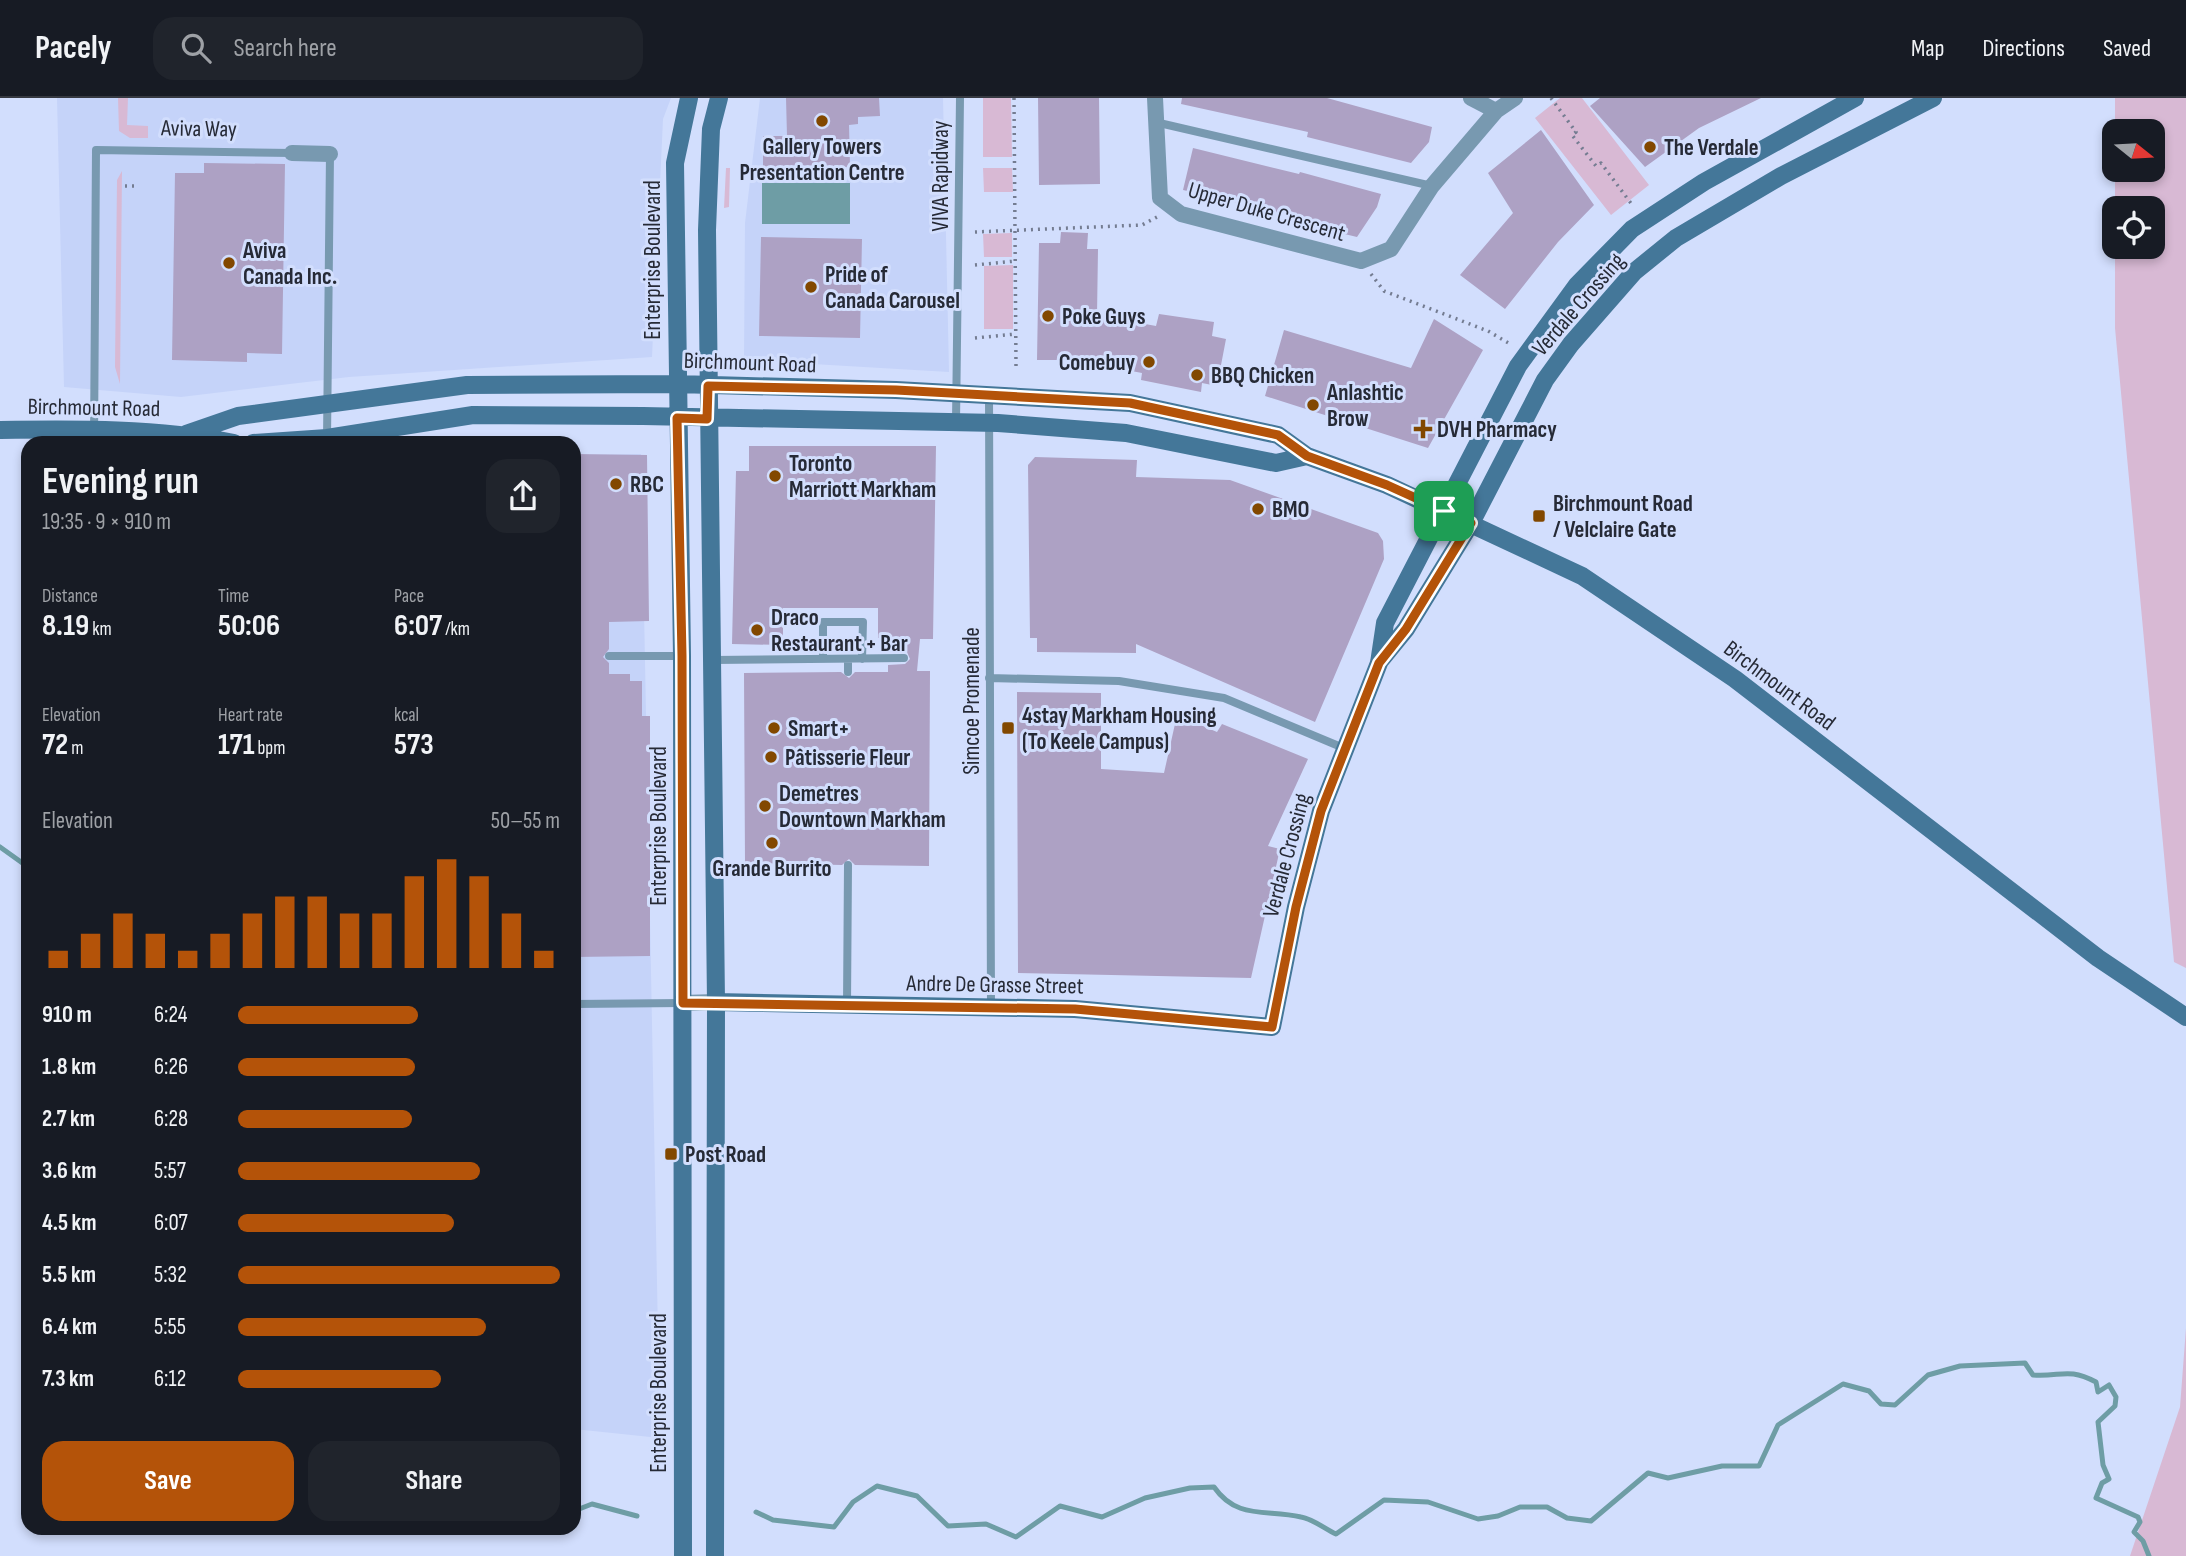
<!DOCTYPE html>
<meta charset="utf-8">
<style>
:root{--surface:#171b24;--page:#20242c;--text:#f1f3f6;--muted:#9ea1a6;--line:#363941;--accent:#b45309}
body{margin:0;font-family:"Sofia Sans Condensed",sans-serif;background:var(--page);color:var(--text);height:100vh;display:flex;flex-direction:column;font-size:26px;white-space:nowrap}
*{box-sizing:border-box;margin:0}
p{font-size:23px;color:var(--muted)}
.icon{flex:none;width:38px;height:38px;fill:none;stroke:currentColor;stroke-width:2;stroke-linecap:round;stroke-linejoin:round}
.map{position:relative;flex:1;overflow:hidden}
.details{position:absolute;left:21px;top:338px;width:560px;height:1099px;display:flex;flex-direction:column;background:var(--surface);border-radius:21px;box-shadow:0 4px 10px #0003}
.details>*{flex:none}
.needle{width:46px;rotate:108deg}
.fabs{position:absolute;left:2102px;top:21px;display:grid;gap:14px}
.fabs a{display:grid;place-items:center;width:63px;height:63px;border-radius:14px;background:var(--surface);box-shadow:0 4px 10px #0003;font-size:35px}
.pin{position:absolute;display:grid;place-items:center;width:60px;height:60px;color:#fff;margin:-30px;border-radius:14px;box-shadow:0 4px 10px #0006}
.round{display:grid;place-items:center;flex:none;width:74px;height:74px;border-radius:21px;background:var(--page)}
.headline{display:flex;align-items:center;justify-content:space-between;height:119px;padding:0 21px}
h1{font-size:38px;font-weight:700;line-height:52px}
.metrics{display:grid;grid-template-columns:repeat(3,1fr);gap:10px;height:119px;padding:7px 21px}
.metrics div{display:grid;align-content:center}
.metrics b{font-size:30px;font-weight:700}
.metrics small{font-size:19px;font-weight:400}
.metrics p{font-size:19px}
.chart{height:196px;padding:14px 21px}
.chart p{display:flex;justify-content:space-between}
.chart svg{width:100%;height:126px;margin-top:7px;stroke:var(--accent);stroke-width:6}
.button{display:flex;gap:14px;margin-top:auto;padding:14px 21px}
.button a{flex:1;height:80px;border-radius:21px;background:var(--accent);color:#fff;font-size:28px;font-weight:700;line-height:80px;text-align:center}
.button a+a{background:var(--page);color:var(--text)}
ul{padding:0 21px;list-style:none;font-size:23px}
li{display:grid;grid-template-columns:112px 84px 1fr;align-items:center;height:52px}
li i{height:18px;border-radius:9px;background:var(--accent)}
header{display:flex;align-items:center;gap:42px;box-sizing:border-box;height:98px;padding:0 35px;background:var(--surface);border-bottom:2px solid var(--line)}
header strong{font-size:33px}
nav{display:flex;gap:38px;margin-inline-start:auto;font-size:24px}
.search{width:490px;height:63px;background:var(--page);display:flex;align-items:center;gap:18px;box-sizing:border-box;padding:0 24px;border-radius:21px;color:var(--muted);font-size:26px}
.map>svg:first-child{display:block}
</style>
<header>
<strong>Pacely</strong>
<div class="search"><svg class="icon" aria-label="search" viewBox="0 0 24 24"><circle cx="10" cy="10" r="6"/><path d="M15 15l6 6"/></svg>Search here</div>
<nav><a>Map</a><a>Directions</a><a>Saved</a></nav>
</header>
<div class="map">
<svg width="2186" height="1458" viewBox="0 0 2186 1458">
<rect width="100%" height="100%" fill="#d2defd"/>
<path fill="#c5d3f9" d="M 57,0 L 671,0 L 663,21 L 652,259 L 349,279 L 181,299 L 64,289 Z
M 760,0 L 943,0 L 949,274 L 744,262 L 745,125 Z
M 641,356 L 660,1340 L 574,1331 L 574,357 Z"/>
<path fill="#d8b9d4" d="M 118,0 L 128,0 L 127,27 L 148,28 L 148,40 L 130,40 L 119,33 Z
M 983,0 L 1011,0 L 1012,59 L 983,59 Z
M 1560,0 L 1582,0 L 1649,87 L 1611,117 L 1535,20 Z
M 2115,0 L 2186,0 L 2186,870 L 2174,864 L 2115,230 L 2115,149 L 2152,149 L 2152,110 L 2115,110 L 2115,72 L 2152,72 L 2152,33 L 2115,33 Z
M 726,70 L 730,70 L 729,109 L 724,110 Z
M 983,70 L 1012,70 L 1013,94 L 984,94 Z
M 122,73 L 120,286 L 115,269 L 117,82 Z
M 1012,135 L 1012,159 L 984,159 L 983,136 Z
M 1013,167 L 1013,231 L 984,231 L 984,168 Z
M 2186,1230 L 2186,1458 L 2130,1458 L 2180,1309 Z"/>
<path fill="#6e9da5" d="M 762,85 L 850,85 L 850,126 L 762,126 Z"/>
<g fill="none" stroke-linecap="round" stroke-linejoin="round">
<path stroke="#6e9da5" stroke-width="5" d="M 0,749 L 28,769
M 574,1413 L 592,1406 L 637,1418
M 756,1414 L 773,1422 L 834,1429 L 853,1404 L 877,1388 L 917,1398 L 948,1428 L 986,1426 L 1016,1439 L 1060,1408 L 1102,1419 L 1145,1400 L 1190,1390 L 1214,1389 C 1237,1422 1266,1411 1301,1419 C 1313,1421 1325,1431 1336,1436 L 1384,1402 L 1428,1404 L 1478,1421 L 1498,1418 L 1520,1409 L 1547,1409 L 1567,1420 L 1591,1423 L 1648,1375 L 1668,1380 L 1722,1368 L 1759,1368 L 1778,1327 L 1843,1286 L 1869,1293 L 1881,1306 L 1895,1307 L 1928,1277 L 1960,1268 L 2025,1265 L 2033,1277 C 2062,1279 2067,1269 2096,1284 L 2098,1294 L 2109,1287 L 2116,1299 L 2115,1308 L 2098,1324 L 2103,1367 L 2109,1381 L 2102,1385 L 2096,1400 L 2138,1419 L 2140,1424 L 2134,1434 L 2143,1443 L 2149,1458
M 508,1430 L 514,1430"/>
</g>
<path fill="#ada1c4" d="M 786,0 L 879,0 L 880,18 L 858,19 L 858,26 L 849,27 L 850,69 L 763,69 L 763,38 L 787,38 Z
M 1038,0 L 1099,0 L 1100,86 L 1039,87 Z
M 1182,0 L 1327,0 L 1432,29 L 1429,44 L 1411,65 L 1307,39 L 1308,34 L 1181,6 Z
M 1600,0 L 1761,0 L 1699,30 L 1645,69 L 1590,8 Z
M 1541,32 L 1594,107 L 1558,144 L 1505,211 L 1460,177 L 1513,115 L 1488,75 Z
M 1193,50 L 1299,76 L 1300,74 L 1381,96 L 1377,109 L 1357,139 L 1286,122 L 1288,117 L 1183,92 Z
M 204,65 L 285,66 L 282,256 L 247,255 L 247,264 L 172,262 L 175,75 L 204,75 Z
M 1061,134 L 1088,135 L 1087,151 L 1098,151 L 1097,217 L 1156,228 L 1159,216 L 1214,224 L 1212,238 L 1226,241 L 1217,288 L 1202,285 L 1201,294 L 1141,282 L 1142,275 L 1105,268 L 1106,262 L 1037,262 L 1039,145 L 1060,145 Z
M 761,139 L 862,141 L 860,240 L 759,238 Z
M 1434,221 L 1483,252 L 1428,350 L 1265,298 L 1284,232 L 1411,270 Z
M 749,348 L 936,348 L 933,541 L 920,541 L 917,573 L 930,573 L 929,768 L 855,767 L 849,761 L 842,767 L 745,765 L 744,575 L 841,574 L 849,580 L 855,574 L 888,574 L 888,567 L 905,566 L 910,561 L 907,554 L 889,554 L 889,540 L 878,540 L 878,510 L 783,510 L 783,547 L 732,546 L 736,373 L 749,373 Z
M 574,356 L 647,357 L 649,523 L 609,524 L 609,551 L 603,559 L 609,565 L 609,576 L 630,576 L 630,583 L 642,583 L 642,618 L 650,618 L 650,858 L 574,859 Z
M 1035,359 L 1137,362 L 1136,379 L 1230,382 L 1378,435 L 1383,443 L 1384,461 L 1315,624 L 1136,546 L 1136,555 L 1037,554 L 1037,540 L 1030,540 L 1029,455 L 1028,367 Z
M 1017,594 L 1101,595 L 1101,671 L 1164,675 L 1177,617 L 1217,634 L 1222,626 L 1308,661 L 1268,748 L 1280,751 L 1251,880 L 1018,875 Z"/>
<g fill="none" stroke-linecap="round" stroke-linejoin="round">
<path stroke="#747c91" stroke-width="3.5" stroke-dasharray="2 5" stroke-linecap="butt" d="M 1014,0 L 1016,269
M 1551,0 L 1576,34 L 1572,37 L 1596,68 L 1601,65 L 1633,108
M 125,88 L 137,88
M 975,134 L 1142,127 L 1159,118
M 975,167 L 1016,163
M 1371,176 L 1384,193 L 1488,233 L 1512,247
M 975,240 L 1016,236"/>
<path stroke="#7899b0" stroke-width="8" d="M 1155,24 L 1432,88
M 989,297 L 991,910
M 956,324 L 960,0
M 327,342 L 330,56
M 94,345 L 96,52 L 292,55
M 609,558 L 682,558
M 823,561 L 823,524 L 863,524 L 862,561
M 848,561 L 848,574
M 713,562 L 904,560
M 989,580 L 1119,583 L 1224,600 L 1346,651
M 574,906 L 683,905
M 847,907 L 848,767"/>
<path stroke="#7899b0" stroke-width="16" d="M 1155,0 L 1160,100 L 1181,116 L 1361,163 L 1391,151 L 1432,88 L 1496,13 L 1515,0
M 1471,0 L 1496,13
M 292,55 L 330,56
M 683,905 L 716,904"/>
<path stroke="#479" stroke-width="18" d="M 0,332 C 79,331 156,330 234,345
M 186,336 L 238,318 L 467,287 L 677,286 L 896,292 L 1130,305 L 1278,337 L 1307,358 L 1387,387 L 1582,478 L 1735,581 L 2098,860 L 2186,919
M 253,345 L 327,340 L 473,317 L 643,318 L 998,325 L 1126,335 L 1276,365 L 1307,358
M 1379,564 L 1406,531 L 1471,425 L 1545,282 L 1571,246 L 1634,174 L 1676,140 L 1781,78 L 1933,0
M 716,904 L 1075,911 L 1272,929 L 1296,809 L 1321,713 L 1379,565 L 1385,525 L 1518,268 L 1577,187 L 1632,131 L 1704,84 L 1855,0
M 683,1458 L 682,558 L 675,65 L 689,0
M 715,1458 L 716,904 L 707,132 L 711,31 L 719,0"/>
</g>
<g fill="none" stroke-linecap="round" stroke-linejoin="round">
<defs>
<path id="route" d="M 708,288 L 896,292 L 1130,305 L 1278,337 L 1307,358 L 1387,387 L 1471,425 L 1406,531 L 1379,565 L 1321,713 L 1296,809 L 1272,929 L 1075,911 L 683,905 L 682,558 L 677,320 L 707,321 Z"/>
</defs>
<use href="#route" stroke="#fff" stroke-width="14"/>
<use href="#route" stroke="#b45309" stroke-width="9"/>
</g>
<g fill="#824800" stroke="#d2defd" stroke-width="2.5">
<circle cx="822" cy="23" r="7"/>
<circle cx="1650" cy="49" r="7"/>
<circle cx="229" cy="165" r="7"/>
<circle cx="811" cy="189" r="7"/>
<circle cx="1048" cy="218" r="7"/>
<circle cx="1149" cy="264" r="7"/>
<circle cx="1197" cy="277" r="7"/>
<circle cx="1313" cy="307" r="7"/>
<path d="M1419.5 320.5h7v7h7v7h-7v7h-7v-7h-7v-7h7z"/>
<circle cx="775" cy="378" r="7"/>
<circle cx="616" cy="386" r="7"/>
<circle cx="1258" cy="411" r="7"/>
<rect x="1532" y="411" width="14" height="14" rx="3.5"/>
<circle cx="757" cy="532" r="7"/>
<circle cx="774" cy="630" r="7"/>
<rect x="1001" y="623" width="14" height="14" rx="3.5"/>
<circle cx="771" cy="659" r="7"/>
<circle cx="765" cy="708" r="7"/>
<circle cx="772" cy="745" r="7"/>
<rect x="664" y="1049" width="14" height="14" rx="3.5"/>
</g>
<g text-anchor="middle" stroke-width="6" stroke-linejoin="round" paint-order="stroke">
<g font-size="23" fill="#262a36" stroke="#d2defd">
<text transform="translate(199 30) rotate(1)" y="8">Aviva Way</text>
<text transform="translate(940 78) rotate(-90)" y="8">VIVA Rapidway</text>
<text transform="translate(1267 113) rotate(16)" y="8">Upper Duke Crescent</text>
<text transform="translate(652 162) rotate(-90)" y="8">Enterprise Boulevard</text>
<text transform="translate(1578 206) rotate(-49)" y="8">Verdale Crossing</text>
<text transform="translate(750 264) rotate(2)" y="8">Birchmount Road</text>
<text transform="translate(94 309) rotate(1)" y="8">Birchmount Road</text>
<text transform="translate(1780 587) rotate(37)" y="8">Birchmount Road</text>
<text transform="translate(971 603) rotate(-90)" y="8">Simcoe Promenade</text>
<text transform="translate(658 728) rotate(-90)" y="8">Enterprise Boulevard</text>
<text transform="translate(1286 757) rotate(-75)" y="8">Verdale Crossing</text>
<text transform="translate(995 886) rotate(1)" y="8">Andre De Grasse Street</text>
<text transform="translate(658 1295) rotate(-90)" y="8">Enterprise Boulevard</text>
</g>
<g font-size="23" font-weight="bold" fill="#262a36" stroke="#d2defd" text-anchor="start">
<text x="822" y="56" text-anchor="middle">Gallery Towers<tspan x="822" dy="26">Presentation Centre</tspan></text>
<text x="1664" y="57">The Verdale</text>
<text x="243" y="160">Aviva<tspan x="243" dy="26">Canada Inc.</tspan></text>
<text x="825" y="184">Pride of<tspan x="825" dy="26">Canada Carousel</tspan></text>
<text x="1062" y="226">Poke Guys</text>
<text x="1135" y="272" text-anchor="end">Comebuy</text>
<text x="1211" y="285">BBQ Chicken</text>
<text x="1327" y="302">Anlashtic<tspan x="1327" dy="26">Brow</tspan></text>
<text x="1437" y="339">DVH Pharmacy</text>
<text x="789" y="373">Toronto<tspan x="789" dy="26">Marriott Markham</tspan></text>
<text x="630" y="394">RBC</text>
<text x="1553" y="413">Birchmount Road<tspan x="1553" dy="26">/ Velclaire Gate</tspan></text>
<text x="1272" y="419">BMO</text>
<text x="771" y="527">Draco<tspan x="771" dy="26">Restaurant + Bar</tspan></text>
<text x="1022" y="625">4stay Markham Housing<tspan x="1022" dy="26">(To Keele Campus)</tspan></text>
<text x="788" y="638">Smart+</text>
<text x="785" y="667">Pâtisserie Fleur</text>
<text x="779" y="703">Demetres<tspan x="779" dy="26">Downtown Markham</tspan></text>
<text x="772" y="778" text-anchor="middle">Grande Burrito</text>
<text x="685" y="1064">Post Road</text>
</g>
</g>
</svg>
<div class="fabs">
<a><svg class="needle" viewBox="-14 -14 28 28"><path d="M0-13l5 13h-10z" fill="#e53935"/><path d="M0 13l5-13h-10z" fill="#9ea1a6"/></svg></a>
<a><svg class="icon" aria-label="locate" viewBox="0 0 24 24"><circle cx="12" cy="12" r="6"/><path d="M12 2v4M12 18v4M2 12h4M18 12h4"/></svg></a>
</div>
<div class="pin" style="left:1444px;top:413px;background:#1e9e55"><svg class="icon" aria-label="arrive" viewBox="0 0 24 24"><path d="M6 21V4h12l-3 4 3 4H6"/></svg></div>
<section class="details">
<div class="headline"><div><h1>Evening run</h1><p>19:35 · 9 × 910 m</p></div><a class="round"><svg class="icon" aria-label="share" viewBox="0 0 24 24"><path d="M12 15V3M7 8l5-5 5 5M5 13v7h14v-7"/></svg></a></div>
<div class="metrics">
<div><p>Distance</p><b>8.19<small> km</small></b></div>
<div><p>Time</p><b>50:06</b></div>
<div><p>Pace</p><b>6:07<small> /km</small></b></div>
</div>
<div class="metrics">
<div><p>Elevation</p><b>72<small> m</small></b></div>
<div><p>Heart rate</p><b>171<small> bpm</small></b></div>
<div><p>kcal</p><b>573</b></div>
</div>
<div class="chart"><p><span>Elevation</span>50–55 m</p>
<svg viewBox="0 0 160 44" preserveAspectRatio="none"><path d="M5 44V38M15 44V32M25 44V25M35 44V32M45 44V38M55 44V32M65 44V25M75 44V19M85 44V19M95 44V25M105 44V25M115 44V12M125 44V6M135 44V12M145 44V25M155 44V38"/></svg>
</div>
<ul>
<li><b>910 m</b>6:24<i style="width:56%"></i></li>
<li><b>1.8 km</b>6:26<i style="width:55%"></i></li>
<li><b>2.7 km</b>6:28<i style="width:54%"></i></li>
<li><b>3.6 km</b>5:57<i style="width:75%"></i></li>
<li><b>4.5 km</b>6:07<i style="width:67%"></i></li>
<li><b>5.5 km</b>5:32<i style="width:100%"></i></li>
<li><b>6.4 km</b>5:55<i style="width:77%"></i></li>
<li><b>7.3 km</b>6:12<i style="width:63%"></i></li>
</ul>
<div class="button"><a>Save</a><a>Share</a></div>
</section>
</div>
